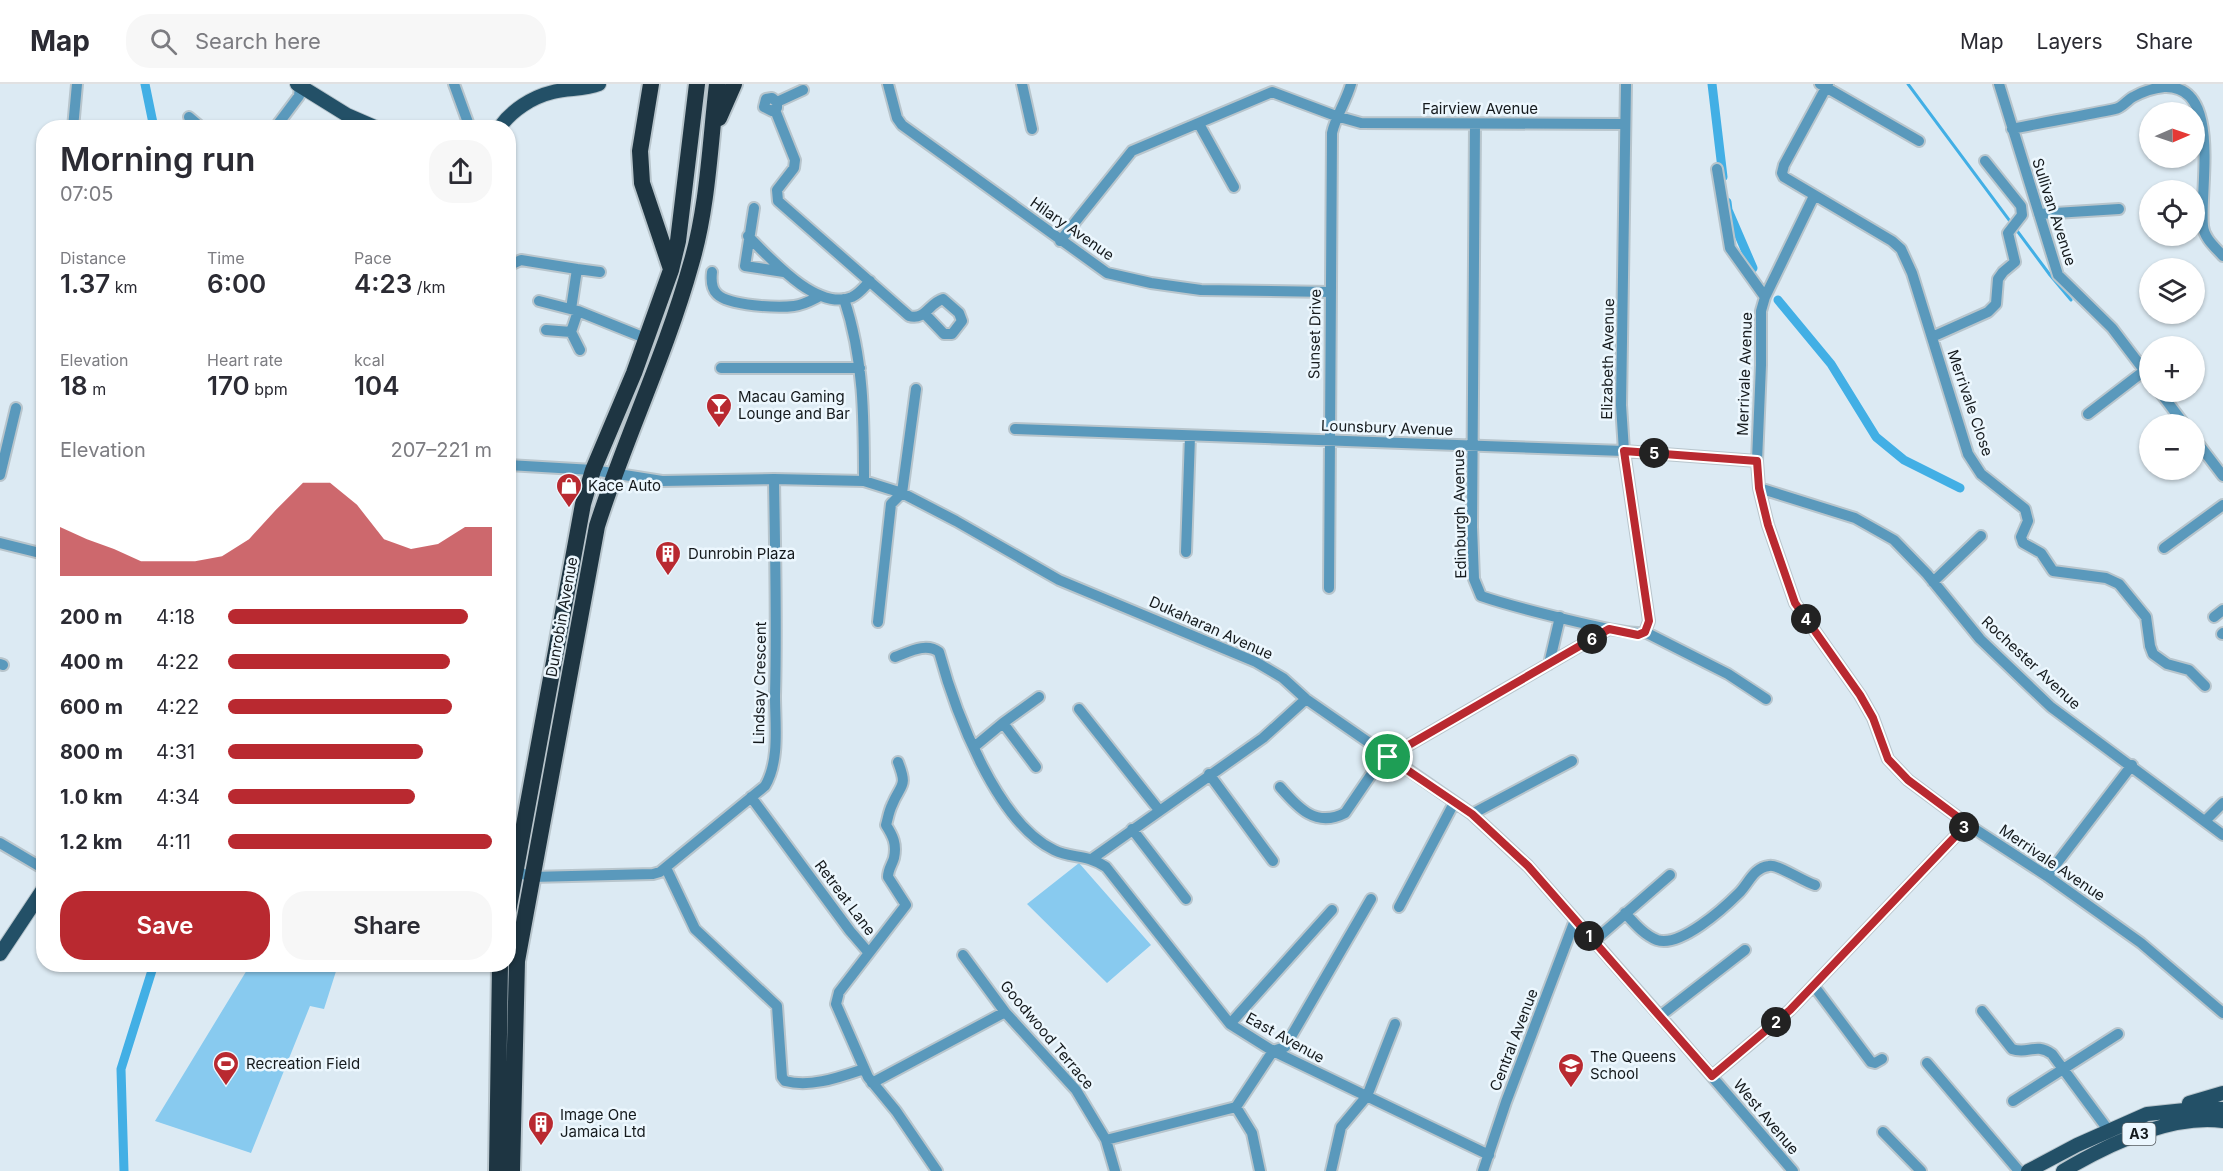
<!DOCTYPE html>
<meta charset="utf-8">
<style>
:root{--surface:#fff;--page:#f7f7f7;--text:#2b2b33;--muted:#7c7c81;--line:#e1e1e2;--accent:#b92930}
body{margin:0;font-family:Inter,sans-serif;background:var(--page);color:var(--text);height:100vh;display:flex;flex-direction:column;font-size:22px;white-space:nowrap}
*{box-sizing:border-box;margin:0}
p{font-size:20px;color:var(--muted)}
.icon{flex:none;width:33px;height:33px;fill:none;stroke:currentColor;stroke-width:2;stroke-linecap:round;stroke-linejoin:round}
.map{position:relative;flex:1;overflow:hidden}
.panel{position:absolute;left:36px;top:36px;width:480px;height:852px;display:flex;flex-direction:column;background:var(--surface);border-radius:24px;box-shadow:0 2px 4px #0004}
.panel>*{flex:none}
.needle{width:39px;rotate:88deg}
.tools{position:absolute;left:2139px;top:18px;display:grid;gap:12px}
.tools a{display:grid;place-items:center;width:66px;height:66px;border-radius:50%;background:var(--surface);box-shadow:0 2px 4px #0004;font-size:30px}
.pin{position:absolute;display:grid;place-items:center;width:51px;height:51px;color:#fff;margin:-26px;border:3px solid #fff;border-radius:50%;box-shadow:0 2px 6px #0007}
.km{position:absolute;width:30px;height:30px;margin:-15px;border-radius:50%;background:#222;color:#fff;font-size:16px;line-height:30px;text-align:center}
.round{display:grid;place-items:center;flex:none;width:63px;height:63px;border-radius:24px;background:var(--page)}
.overview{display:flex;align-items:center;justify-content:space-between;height:102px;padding:0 24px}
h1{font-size:33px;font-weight:600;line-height:45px}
.figures{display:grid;grid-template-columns:repeat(3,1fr);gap:9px;height:102px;padding:6px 24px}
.figures div{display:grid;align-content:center}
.figures b{font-size:26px;font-weight:600}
.figures small{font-size:16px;font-weight:400}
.figures p{font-size:16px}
.chart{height:168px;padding:12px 24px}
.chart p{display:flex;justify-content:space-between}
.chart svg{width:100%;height:108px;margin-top:6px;fill:var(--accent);opacity:.7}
.action{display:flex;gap:12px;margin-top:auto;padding:12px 24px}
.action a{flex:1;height:69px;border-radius:24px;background:var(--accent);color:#fff;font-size:24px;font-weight:600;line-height:69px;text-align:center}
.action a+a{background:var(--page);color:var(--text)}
ul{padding:0 24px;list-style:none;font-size:20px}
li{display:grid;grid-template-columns:96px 72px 1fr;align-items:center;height:45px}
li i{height:15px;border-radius:8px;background:var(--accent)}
header{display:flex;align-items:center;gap:36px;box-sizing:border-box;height:84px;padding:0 30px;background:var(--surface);border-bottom:2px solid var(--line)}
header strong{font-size:28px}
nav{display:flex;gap:33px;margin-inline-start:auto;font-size:21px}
.search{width:420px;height:54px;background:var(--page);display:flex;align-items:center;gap:15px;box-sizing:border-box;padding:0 21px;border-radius:24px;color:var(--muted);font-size:22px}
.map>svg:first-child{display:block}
</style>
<header>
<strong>Map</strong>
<div class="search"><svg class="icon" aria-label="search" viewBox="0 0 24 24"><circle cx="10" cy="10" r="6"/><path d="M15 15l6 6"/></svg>Search here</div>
<nav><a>Map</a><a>Layers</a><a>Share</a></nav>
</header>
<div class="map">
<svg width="2223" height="1087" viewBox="0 0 2223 1087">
<rect width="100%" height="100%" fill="#dceaf3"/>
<path fill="#88caef" d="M 1079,779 L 1151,861 L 1107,899 L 1027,820 Z
M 250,881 L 338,881 L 324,925 L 310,922 L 251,1069 L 155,1037 Z"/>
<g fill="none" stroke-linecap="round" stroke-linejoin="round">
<path stroke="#42afe5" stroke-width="3" d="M 1908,0 L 2050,191 L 2071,216"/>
<path stroke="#42afe5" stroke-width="9" d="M 145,0 L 154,44
M 1712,0 L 1723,93
M 1727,118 L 1728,126 L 1753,184
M 1778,216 L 1831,280 L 1876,353 L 1904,376 L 1960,404
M 124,1087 L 121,985 L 154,880"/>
<defs>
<path id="minor" d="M 454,0 L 470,44
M 888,0 L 897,34 L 902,41 L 1107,189 L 1151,199 L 1201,206 L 1330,208
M 1022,0 L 1032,45
M 1626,0 L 1621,321 L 1624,367 L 1649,537 L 1645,548
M 1820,0 L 1919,57
M 1828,0 L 1784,81 L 1782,89 L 1784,93 L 1892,157 L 1901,165 L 1912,189 L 1968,370 L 1981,390 L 2025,425 L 2028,437 L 2021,453 L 2023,459 L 2041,469 L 2053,487 L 2106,494 L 2119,500 L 2146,533 L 2150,562 L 2153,570 L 2167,580 L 2189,586 L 2205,602
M 1999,0 L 2058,191 L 2112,244 L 2150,294
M 777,18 L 772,14 L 766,15 L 764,23 L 772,27 L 777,24 L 777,18 L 803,6
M 775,26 L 795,76 L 794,84 L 777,106 L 778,117 L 909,232 C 925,237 929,219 943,215 L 959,229 L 962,237 L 952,250 L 944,250 L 924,229
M 189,33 L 202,44
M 1199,40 L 1234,103
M 1475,40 L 1472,443 L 1474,495 L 1481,512 C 1504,520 1629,554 1645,548 L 1728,590 L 1766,615
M 73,44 L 77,0
M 275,44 L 299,12 L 300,2
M 2012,45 C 2046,38 2081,32 2115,25 C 2122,24 2127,16 2133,13 C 2142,8 2154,4 2164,3 C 2223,0 2199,106 2203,142 C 2204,154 2215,163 2223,172
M 1717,85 L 1730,164 L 1765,213
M 1814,112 L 1765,213 L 1761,227 L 1761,281 L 1757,377 L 1759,404 L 1768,441 L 1795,519 L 1860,611 L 1873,634 L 1888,675 L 1908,696 L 1967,740 L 2047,792 L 2141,859 L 2223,929
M 754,124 L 745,182 L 784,188
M 2039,130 L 2119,125
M 748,152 C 770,174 817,228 852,213 C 860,209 864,203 870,197
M 1060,157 L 1132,67 L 1272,8 L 1336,32 L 1361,39 L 1625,40
M 508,182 L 521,176 L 577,185
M 712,188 C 711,196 711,204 717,210 C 729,222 778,224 794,222 C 804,221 812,216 820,212
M 844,215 C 864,274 864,335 864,397
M 539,217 L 578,227 L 645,254
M 571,225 L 577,185 L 600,188
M 578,227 L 571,248 L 580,266
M 546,246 L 571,248
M 1932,253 L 1988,228 L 1996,220 L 1998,195 L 2003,188 L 2015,178 L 2008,149 L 2022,131 L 2021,122 L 1985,77
M 721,284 L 860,284
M 2160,308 L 2184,340
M 2088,330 L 2144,287
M 1015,345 L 1624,367 L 1757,377
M 2194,354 L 2223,392
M 508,381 L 593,386 L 662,397 L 774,395 L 864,397 L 902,409 L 956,437 L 1059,496 L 1256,578 L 1283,594 L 1306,615 L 1472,730 L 1528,782 L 1660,932 L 1793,1087
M 0,391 L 16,324
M 1759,404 L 1855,434 L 1894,456 L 1927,490 L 1980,555 L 2051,623 L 2223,751
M 0,459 L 44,470
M 2164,464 L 2223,421
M 1186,468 L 1190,352
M 1933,498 L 1981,452
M 1329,504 L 1332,49 C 1336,31 1346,18 1351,0
M 2214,533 L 2223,526
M 878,538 L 891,420 L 902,409 L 916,305
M 2222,550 L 2223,549
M 895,573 C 909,568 926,558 939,568 C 955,627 996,738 1054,766 C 1072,775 1085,769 1106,783 L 1230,940 L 1273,967 L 1489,1071
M 0,580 L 3,581
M 1549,580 L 1560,533
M 1079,625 L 1159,726
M 1003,639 L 1036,683
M 974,663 L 1003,639 L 1039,613
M 898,678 C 908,704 901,699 892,721 C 889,727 888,734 886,741 C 893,752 897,760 894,774 C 892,781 888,785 888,793 L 906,821 L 839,908 L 836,920 L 868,993 L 896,1027 L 937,1087
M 1209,690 L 1273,777
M 1280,703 C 1298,724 1316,744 1345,729 L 1377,682 L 1388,673 L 1609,545
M 751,713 L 850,847 L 869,869
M 1472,730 L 1572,677
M 2205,737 L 2223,719
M 1132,745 L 1186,815
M 0,759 L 44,785
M 1093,774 L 1263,654 L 1306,615
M 666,784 L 695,845 L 777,922 L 782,993 L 785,997 C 811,1004 840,993 864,985
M 516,787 L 531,793 L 653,790 L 660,788 L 765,702 C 780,677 775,640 775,612 C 777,539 775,467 774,395
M 2047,792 L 2132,681
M 1399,823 L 1454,719
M 1625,829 C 1634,839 1644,851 1657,856 C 1680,864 1724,824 1739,809 C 1749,799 1753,784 1769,782 C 1778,780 1802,797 1815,801
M 1594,857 L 1670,791
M 963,871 L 1005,928 L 1076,1006 L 1106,1056 L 1115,1087
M 1814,902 L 1871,978 L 1875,979 L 1882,975
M 1982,927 L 2012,965 C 2028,971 2035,958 2052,970 L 2109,1047
M 1660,932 L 1745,866
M 1230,940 L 1332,826
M 1927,979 L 2019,1087
M 1712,992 L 1790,926 L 1967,740
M 872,999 L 1005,928
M 2013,1017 L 2118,950
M 1236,1023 L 1252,1049 L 1260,1087
M 1883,1048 L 1921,1087
M 1106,1056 L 1236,1023 L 1273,967 L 1285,963 L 1371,815
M 1331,1087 L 1341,1043 L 1367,1012 L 1395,940
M 1483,1087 L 1506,1018 L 1575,836"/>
<path id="major" d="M 297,0 L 347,31 L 377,44
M 499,44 C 512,26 532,13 553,8 C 569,4 584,6 599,0
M 0,870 L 44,804
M 2189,1019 L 2223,1009
M 2028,1087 L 2077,1061 L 2147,1030 L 2204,1024 L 2223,1025
M 2063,1087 C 2107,1061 2170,1030 2223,1037"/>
<path id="highway" d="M 651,0 L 640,67 L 642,99 L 671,185
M 719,34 L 734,0
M 508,828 L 583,420 L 593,386 L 634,289 L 671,186 L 678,157 L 697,0
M 497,1087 L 500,880
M 512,1087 L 517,877 L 597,442 C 625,354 666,270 691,180 C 708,123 710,59 717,0"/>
</defs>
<use href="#minor" stroke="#b8c5cc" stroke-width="14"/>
<use href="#major" stroke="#b8c5cc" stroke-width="16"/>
<use href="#highway" stroke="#b8c5cc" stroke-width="20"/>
<use href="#minor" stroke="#5a99bc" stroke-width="10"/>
<use href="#major" stroke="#235067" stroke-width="14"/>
<use href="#highway" stroke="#1e3542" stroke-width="16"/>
</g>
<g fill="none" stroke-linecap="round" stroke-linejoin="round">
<defs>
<path id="route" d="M 1624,367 L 1757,377 L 1759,404 L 1768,441 L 1795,519 L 1860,611 L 1873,634 L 1888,675 L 1908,696 L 1967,740 L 1790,926 L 1712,992 L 1528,782 L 1472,730 L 1388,673 L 1609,545 L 1638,551 L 1645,548 L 1649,537 Z"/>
</defs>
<use href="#route" stroke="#fff" stroke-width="12"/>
<use href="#route" stroke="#b92930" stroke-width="8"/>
</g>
<defs>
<symbol id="bar-pin" viewBox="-11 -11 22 30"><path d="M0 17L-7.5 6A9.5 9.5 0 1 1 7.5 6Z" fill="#b92930" stroke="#ecf7fe"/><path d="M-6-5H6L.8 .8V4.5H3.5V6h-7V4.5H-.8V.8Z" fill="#fff"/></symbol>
<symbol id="shop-pin" viewBox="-11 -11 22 30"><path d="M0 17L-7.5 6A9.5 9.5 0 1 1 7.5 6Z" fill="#b92930" stroke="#ecf7fe"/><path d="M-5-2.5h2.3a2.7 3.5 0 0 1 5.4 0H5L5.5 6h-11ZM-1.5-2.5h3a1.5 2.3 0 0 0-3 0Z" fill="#fff"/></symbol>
<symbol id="building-pin" viewBox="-11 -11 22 30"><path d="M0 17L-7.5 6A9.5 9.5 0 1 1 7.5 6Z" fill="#b92930" stroke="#ecf7fe"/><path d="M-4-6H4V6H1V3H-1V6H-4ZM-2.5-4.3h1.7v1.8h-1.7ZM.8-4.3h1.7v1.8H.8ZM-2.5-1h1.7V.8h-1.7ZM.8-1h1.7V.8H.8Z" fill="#fff"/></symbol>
<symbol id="stadium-pin" viewBox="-11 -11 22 30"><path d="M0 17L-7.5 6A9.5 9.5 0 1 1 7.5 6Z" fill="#b92930" stroke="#ecf7fe"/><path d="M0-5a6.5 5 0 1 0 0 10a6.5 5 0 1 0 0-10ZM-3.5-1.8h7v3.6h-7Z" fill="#fff"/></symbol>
<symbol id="school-pin" viewBox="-11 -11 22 30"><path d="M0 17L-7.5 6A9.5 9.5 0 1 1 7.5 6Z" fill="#b92930" stroke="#ecf7fe"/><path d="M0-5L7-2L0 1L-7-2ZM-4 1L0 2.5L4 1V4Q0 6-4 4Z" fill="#fff"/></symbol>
</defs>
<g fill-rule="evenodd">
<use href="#bar-pin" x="704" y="307" width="30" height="40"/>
<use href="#shop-pin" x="554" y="387" width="30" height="40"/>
<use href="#building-pin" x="653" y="455" width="30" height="40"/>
<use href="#stadium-pin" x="211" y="965" width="30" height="40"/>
<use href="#school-pin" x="1556" y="967" width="30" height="40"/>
<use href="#building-pin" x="526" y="1025" width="30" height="40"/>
</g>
<g text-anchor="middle" stroke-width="5" stroke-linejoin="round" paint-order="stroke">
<rect fill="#ecf7fe" stroke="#565c60" stroke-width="1.5" x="2122.5" y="1039" width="33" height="22" rx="4.5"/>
<g font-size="14" font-weight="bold" fill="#151a1d">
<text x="2139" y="1055">A3</text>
</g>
<g font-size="15" fill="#151a1d" stroke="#ecf7fe">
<text x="1480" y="30">Fairview Avenue</text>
<text transform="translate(2054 128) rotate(72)" y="5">Sullivan Avenue</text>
<text transform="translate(1072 145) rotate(35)" y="5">Hilary Avenue</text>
<text transform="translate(1315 250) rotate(-89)" y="5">Sunset Drive</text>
<text transform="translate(1608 275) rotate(-89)" y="5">Elizabeth Avenue</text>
<text transform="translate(1745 290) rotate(-88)" y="5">Merrivale Avenue</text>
<text transform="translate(1970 319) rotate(71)" y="5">Merrivale Close</text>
<text transform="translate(1387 344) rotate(2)" y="5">Lounsbury Avenue</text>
<text transform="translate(1460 430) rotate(-91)" y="5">Edinburgh Avenue</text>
<text transform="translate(562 533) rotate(-80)" y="5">Dunrobin Avenue</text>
<text transform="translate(1211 544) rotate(24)" y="5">Dukaharan Avenue</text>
<text transform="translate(2031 579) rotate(43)" y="5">Rochester Avenue</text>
<text transform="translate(760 599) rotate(-89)" y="5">Lindsay Crescent</text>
<text transform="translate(2052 779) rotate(34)" y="5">Merrivale Avenue</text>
<text transform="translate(845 814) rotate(53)" y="5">Retreat Lane</text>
<text transform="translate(1047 951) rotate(50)" y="5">Goodwood Terrace</text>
<text transform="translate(1285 954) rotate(29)" y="5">East Avenue</text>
<text transform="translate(1514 956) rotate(-69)" y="5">Central Avenue</text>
<text transform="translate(1766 1033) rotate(50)" y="5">West Avenue</text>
</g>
<g font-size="15" fill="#151a1d" stroke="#ecf7fe" text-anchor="start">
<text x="738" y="318">Macau Gaming<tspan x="738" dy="17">Lounge and Bar</tspan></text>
<text x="588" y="407">Kace Auto</text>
<text x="688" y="475">Dunrobin Plaza</text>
<text x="1590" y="978">The Queens<tspan x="1590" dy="17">School</tspan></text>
<text x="246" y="985">Recreation Field</text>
<text x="560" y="1036">Image One<tspan x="560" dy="17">Jamaica Ltd</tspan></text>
</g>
</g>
</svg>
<div class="tools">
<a><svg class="needle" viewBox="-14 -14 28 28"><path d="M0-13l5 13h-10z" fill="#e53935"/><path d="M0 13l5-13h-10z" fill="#7c7c81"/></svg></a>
<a><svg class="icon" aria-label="locate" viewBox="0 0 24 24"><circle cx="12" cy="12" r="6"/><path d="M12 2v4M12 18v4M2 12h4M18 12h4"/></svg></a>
<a><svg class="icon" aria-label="layers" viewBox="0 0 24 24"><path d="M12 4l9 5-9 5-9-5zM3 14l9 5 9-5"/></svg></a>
<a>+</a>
<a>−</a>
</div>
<div class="pin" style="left:1388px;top:673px;background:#1e9e55"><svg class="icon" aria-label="arrive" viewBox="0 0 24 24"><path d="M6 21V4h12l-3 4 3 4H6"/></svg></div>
<b class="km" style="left:1589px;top:852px">1</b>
<b class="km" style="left:1776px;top:938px">2</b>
<b class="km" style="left:1964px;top:743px">3</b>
<b class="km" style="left:1806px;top:535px">4</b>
<b class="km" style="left:1654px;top:369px">5</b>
<b class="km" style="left:1592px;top:555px">6</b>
<section class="panel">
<div class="overview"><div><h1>Morning run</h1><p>07:05</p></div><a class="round"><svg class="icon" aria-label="share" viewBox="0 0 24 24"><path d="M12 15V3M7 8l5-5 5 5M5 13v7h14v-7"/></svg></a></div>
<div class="figures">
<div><p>Distance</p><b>1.37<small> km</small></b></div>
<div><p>Time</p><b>6:00</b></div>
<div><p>Pace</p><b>4:23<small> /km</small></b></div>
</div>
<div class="figures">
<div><p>Elevation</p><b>18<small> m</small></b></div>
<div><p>Heart rate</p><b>170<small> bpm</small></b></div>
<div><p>kcal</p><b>104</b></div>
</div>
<div class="chart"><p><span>Elevation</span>207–221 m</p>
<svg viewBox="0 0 160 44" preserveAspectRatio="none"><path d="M0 44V24L10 29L20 33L30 38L40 38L50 38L60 36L70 29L80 17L90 6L100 6L110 15L120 29L130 33L140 31L150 24L160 24V44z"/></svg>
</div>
<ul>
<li><b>200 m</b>4:18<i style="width:91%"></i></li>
<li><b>400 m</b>4:22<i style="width:84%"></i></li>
<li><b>600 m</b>4:22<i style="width:85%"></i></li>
<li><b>800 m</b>4:31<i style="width:74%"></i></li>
<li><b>1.0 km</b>4:34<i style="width:71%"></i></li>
<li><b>1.2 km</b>4:11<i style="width:100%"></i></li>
</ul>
<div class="action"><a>Save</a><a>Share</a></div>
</section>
</div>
